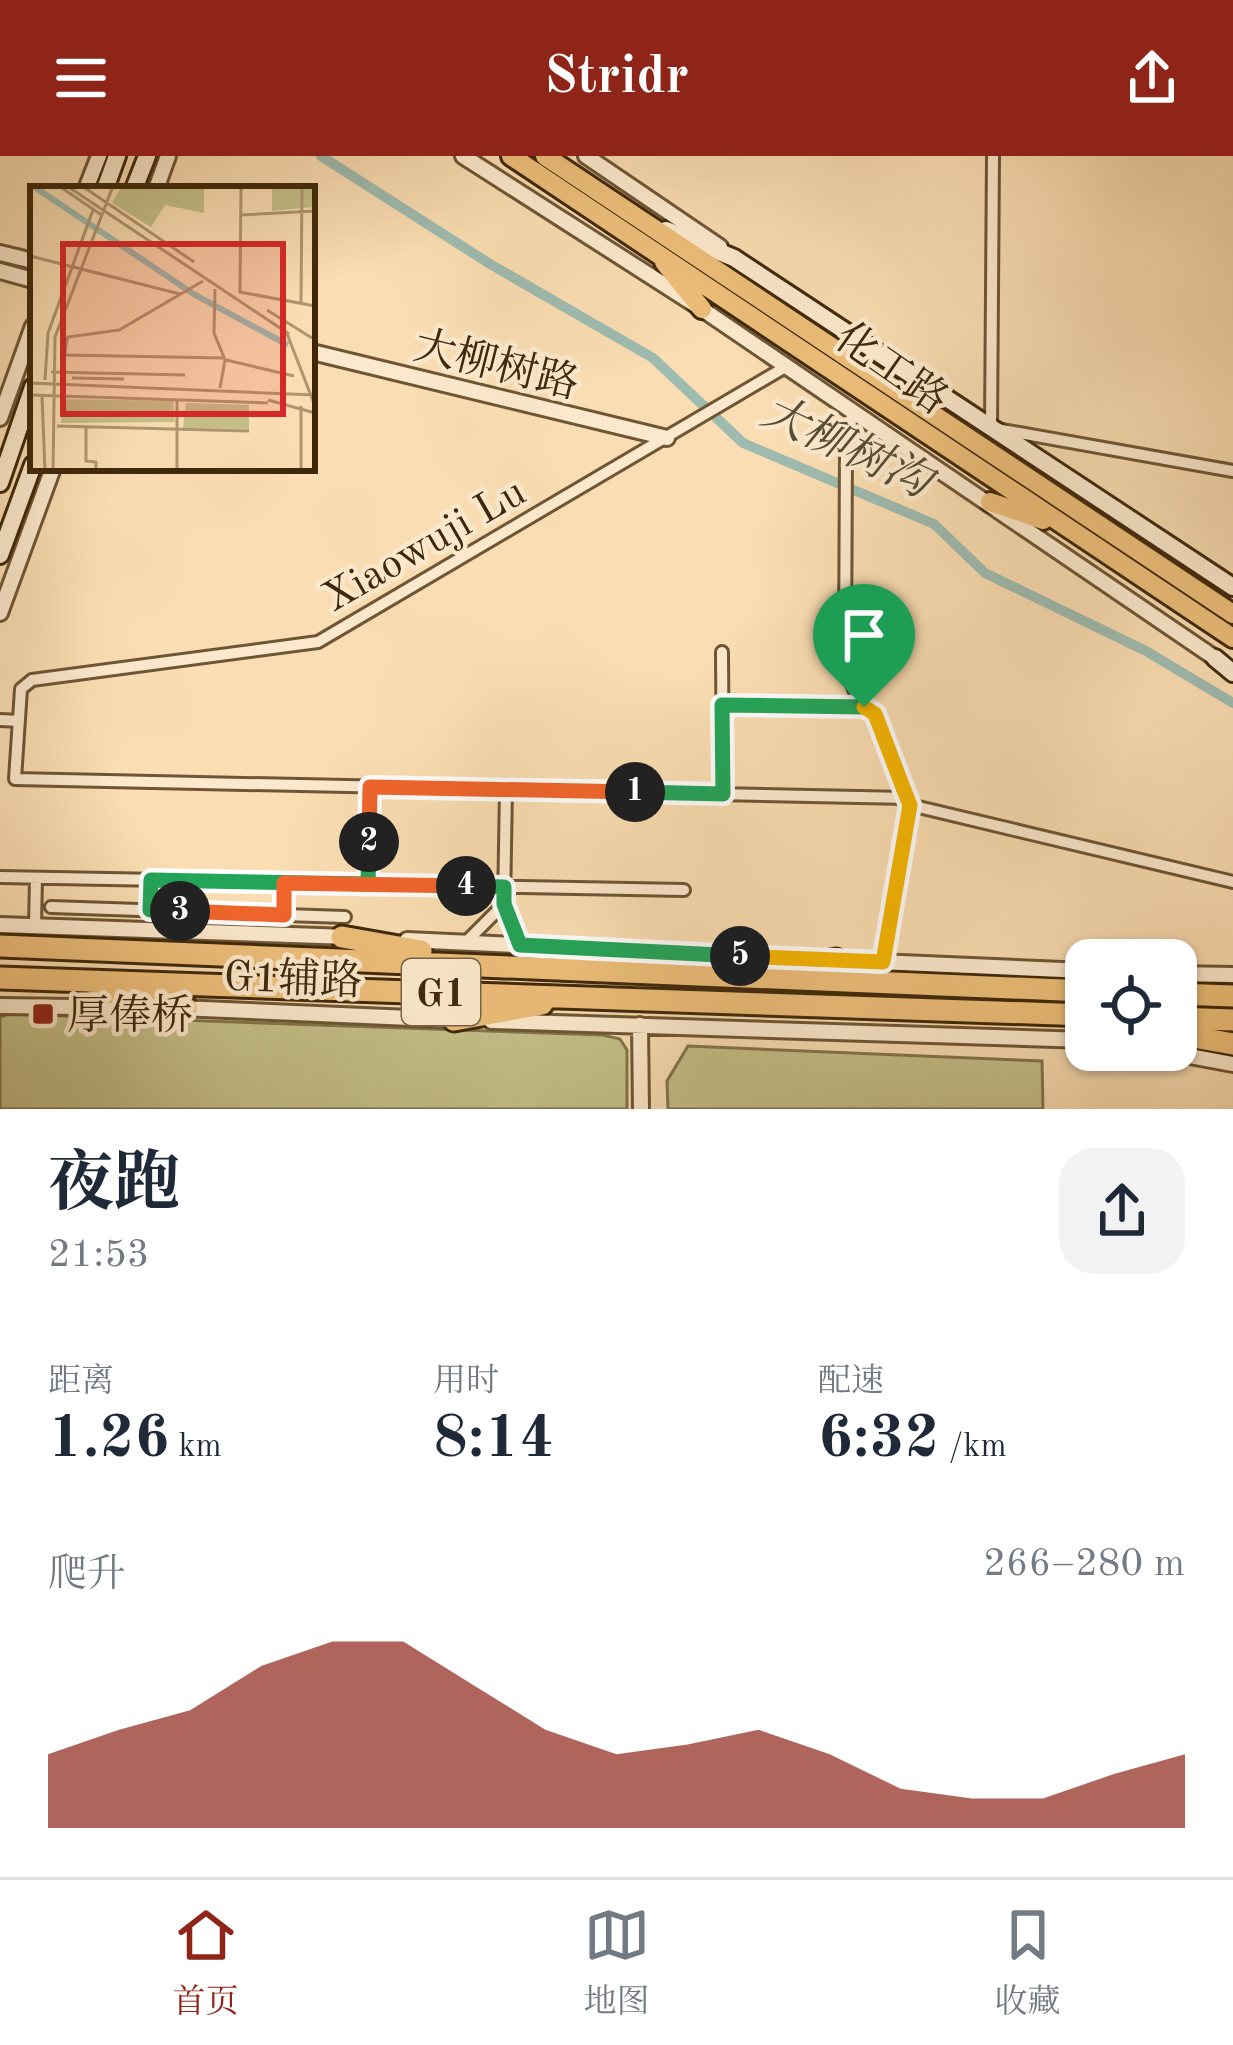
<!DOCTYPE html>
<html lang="zh">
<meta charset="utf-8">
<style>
:root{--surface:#fff;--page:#f2f2f3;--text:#1f2937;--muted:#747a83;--line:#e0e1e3;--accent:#8f2418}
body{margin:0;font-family:"Old Standard TT","Noto Serif SC",serif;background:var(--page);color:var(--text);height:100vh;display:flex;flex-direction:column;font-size:45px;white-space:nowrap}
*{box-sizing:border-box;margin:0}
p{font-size:39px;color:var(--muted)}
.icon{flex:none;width:66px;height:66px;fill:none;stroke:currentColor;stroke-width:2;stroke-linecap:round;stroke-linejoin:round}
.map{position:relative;height:953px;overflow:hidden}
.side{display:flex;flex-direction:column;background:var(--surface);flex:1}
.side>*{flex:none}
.buttons{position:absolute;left:1065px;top:783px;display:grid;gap:24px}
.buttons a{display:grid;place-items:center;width:132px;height:132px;border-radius:24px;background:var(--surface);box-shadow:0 3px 9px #0004;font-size:60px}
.pin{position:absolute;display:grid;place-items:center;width:102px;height:102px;color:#fff;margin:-123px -51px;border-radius:50% 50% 50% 0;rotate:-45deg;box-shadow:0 0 12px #0007}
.pin .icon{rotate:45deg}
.km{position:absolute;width:60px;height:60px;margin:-30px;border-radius:50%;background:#222;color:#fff;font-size:33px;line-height:60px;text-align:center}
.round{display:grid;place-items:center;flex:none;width:126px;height:126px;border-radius:36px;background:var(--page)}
.headline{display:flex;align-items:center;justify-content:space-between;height:204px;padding:0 48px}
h1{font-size:66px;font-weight:700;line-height:90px}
.metrics{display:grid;grid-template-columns:repeat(3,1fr);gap:18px;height:204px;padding:12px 48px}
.metrics div{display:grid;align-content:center}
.metrics b{font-size:60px;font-weight:700}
.metrics small{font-size:33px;font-weight:400}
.metrics p{font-size:33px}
.chart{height:336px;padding:24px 48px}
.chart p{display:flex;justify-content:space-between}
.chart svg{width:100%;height:216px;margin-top:12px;fill:var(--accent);opacity:.7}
header{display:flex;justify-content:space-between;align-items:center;height:156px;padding:0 48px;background:var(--accent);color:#fff;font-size:54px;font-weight:700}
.tab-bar{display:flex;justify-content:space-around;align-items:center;height:168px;border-top:3px solid var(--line);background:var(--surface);font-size:33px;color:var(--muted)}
.tab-bar a{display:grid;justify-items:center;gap:6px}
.tab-bar .active{color:var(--accent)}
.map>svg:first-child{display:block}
</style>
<header><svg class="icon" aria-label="menu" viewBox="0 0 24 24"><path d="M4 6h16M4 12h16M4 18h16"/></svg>Stridr<svg class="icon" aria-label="share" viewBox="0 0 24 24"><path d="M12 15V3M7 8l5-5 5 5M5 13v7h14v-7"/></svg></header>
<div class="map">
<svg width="1233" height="953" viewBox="0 0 1233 953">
<rect width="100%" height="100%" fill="#faddb2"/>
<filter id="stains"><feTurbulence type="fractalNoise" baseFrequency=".00167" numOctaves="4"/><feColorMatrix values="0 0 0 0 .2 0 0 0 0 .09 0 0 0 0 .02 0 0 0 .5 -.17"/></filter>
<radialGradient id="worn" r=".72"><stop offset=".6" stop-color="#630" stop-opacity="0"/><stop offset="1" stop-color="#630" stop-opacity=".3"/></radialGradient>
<path fill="#c4bf88" stroke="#827449" stroke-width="3" d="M 9,858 L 603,879 L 620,883 L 627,894 L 627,953 L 0,953 L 0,861 Z
M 688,890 L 1042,905 L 1043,953 L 668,953 L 667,925 Z"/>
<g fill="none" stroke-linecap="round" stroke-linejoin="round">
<path stroke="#9ebbb0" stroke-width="10" d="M 321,0 L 490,108 L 653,202 L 743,287 L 934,368 L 985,417 L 1146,495 L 1233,547"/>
<defs>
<path id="minor" d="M 993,0 L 991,272 L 1233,315
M 787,210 L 318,486 L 32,524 L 21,533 L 15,623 L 907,642
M 853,254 L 846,293 L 845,500 C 850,523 853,545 875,558 L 910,649 L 883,806
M 722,496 L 723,638
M 722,549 L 864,551
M 0,564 L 19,565
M 506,633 L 504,748 L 520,789
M 910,649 L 1233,726
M 0,721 L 684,734
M 284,727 L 284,759
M 368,728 L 371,631
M 51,751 L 345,761
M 35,771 L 36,722
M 465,787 L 504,748"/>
<path id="tertiary" d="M 463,0 L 702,153 L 1215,502
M 586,0 L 720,91
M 86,33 L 99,0
M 156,33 L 168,0
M 0,97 L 33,105
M 0,115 L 33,124
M 312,196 L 667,282
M 0,262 L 33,170
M 0,457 L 53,312
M 0,769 L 349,781
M 407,784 L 810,803
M 832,804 L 1086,815
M 1176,818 L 1233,819
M 0,850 L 151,852
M 180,852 L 457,864
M 491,865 L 1086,884
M 640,869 L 641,953
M 1158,894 L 1233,908"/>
<path id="secondary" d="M 105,33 L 117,0
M 134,33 L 147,0
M 666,74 L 734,102 L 1233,431
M 0,327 L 33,231
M 0,399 L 33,309
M 1215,502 L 1233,517"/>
<path id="primary" d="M 511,0 L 1233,482
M 545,0 L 1233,458
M 664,106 L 702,153
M 990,346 L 1043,364"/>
<path id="motorway" d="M 342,781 L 421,795
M 0,790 L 1086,835
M 778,816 L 836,804
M 0,822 L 1086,859
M 99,834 L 186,852
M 1176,838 L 1233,840
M 1176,862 L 1233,864
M 454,864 L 542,848
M 1176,878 L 1233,888"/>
</defs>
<use href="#minor" stroke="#6e5534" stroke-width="16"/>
<use href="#tertiary" stroke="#6e5534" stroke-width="20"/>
<use href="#secondary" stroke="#3f280a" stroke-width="22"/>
<use href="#primary" stroke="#3f280a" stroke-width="24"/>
<use href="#motorway" stroke="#3f280a" stroke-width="27"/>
<use href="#minor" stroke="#fce9cd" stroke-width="10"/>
<use href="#tertiary" stroke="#fce9cd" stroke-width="14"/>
<use href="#secondary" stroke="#fce9cd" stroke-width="16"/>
<use href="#primary" stroke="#edbe79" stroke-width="18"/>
<use href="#motorway" stroke="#edbe79" stroke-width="21"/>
</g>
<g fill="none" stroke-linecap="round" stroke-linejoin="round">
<defs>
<path id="split-1" d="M 635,636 L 723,638 L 722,549 L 864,551"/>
<path id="split-2" d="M 369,686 L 370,631 L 635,636"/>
<path id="split-3" d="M 180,755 L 150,754 L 151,724 L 368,728 L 369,686"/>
<path id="split-4" d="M 180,755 L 284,759 L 284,727 L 466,730"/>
<path id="split-5" d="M 466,730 L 504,731 L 504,748 L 520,789 L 740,800"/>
<path id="split-6" d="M 740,800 L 883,806 L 910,649 L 904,634"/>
<path id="split-7" d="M 864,551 L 875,558 L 904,634"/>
</defs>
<use href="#split-1" stroke="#fff" stroke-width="24"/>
<use href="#split-2" stroke="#fff" stroke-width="24"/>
<use href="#split-3" stroke="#fff" stroke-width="24"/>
<use href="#split-4" stroke="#fff" stroke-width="24"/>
<use href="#split-5" stroke="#fff" stroke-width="24"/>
<use href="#split-6" stroke="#fff" stroke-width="24"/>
<use href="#split-7" stroke="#fff" stroke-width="24"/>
<use href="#split-1" stroke="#22a559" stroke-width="15"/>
<use href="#split-2" stroke="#f0652b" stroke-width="15"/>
<use href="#split-3" stroke="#22a559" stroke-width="15"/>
<use href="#split-4" stroke="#f0652b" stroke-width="15"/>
<use href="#split-5" stroke="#22a559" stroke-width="15"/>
<use href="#split-6" stroke="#f5b400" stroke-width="15"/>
<use href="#split-7" stroke="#f5b400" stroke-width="15"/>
</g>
<rect fill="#8f2418" stroke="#fce9cd" stroke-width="4.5" x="31" y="846" width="24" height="24" rx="6"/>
<g text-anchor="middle" stroke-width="9" stroke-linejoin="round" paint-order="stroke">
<rect fill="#fce9cd" stroke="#786244" stroke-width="3" x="402" y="803" width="78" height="66" rx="9"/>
<g font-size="39" font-weight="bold" fill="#3f280a">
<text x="441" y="850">G1</text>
</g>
<g font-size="42" fill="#3f280a" stroke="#fce9cd">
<text transform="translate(497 207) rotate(14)" y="15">大柳树路</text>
<text transform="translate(893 211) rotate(35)" y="15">化工路</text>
<text transform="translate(423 387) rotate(-30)" y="15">Xiaowuji Lu</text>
<text transform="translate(293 821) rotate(2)" y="15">G1辅路</text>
</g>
<g font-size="42" fill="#3f280a" stroke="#fce9cd" text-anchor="start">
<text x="67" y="873">厚俸桥</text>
</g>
<g font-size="45" font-style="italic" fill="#574d34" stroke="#fce9cd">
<text transform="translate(847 289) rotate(25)" y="16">大柳树沟</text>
</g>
</g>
<g transform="translate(30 30)">
<rect width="285" height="285" fill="#faddb2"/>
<path d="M 92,0 L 174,0 L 174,27 L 135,19 L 121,41 L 82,17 ZM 242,0 L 285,0 L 285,21 L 242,25 ZM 31,213 L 143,215 L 145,236 L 31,237 ZM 156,217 L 219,219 L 219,243 L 153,242 Z" fill="#c4bf88"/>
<path fill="none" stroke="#9ebbb0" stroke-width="6" d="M 3,0 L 165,109 L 258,159"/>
<path fill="none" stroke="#af956f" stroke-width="3" d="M 29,0 L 73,30M 37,0 L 259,148M 52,0 L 164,76M 211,0 L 210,106 L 285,120M 210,29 L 285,25M 0,70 L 150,108M 185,103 L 184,147 L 195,174 L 190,202M 271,117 L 272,0M 237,124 L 282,152M 256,145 L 285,220M 36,158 L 35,169 L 195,172M 36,158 L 38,151 L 89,144 L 173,95M 196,174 L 264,190M 21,186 L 155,189M 42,192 L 94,193M 15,194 L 18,147 L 63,24M 0,197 L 285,209M 0,209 L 238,217M 12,209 L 15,285M 238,214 L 285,227M 27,240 L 219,245M 56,241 L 56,275 L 66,276 L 66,285M 23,285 L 25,151 L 83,0M 147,285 L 147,213M 271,285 L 271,220"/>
<path fill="#d62828" fill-opacity="0.15" stroke="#d62828" stroke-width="6" d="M 33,58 L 253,58 L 253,228 L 33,228 Z"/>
<rect width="285" height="285" fill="none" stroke="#3f280a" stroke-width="6"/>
</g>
<rect width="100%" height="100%" filter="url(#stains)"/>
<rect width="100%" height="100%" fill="url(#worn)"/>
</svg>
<div class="buttons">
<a><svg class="icon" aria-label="locate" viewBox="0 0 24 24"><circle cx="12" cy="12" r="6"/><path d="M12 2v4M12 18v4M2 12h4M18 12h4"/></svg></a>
</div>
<div class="pin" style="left:864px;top:551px;background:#1e9e55"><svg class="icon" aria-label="arrive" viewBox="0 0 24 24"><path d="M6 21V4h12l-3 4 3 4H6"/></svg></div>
<b class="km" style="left:635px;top:636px">1</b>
<b class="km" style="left:369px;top:686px">2</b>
<b class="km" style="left:180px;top:755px">3</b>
<b class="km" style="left:466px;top:730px">4</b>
<b class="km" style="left:740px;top:800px">5</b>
</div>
<section class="side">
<div class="headline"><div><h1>夜跑</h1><p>21:53</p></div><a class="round"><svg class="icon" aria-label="share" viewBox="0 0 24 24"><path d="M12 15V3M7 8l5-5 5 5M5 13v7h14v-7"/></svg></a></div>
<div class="metrics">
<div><p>距离</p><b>1.26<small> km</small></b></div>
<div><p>用时</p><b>8:14</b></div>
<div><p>配速</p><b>6:32<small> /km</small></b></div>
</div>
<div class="chart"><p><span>爬升</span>266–280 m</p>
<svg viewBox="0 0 160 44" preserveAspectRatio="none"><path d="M0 44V29L10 24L20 20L30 11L40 6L50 6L60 15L70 24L80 29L90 27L100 24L110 29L120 36L130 38L140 38L150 33L160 29V44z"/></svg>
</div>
</section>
<nav class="tab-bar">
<a class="active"><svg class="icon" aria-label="home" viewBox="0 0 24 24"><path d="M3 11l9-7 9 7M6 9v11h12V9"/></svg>首页</a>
<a><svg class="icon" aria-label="map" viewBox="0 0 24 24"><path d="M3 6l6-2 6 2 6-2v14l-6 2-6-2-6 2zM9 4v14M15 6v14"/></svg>地图</a>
<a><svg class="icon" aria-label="saved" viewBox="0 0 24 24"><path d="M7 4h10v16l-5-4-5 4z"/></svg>收藏</a>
</nav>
